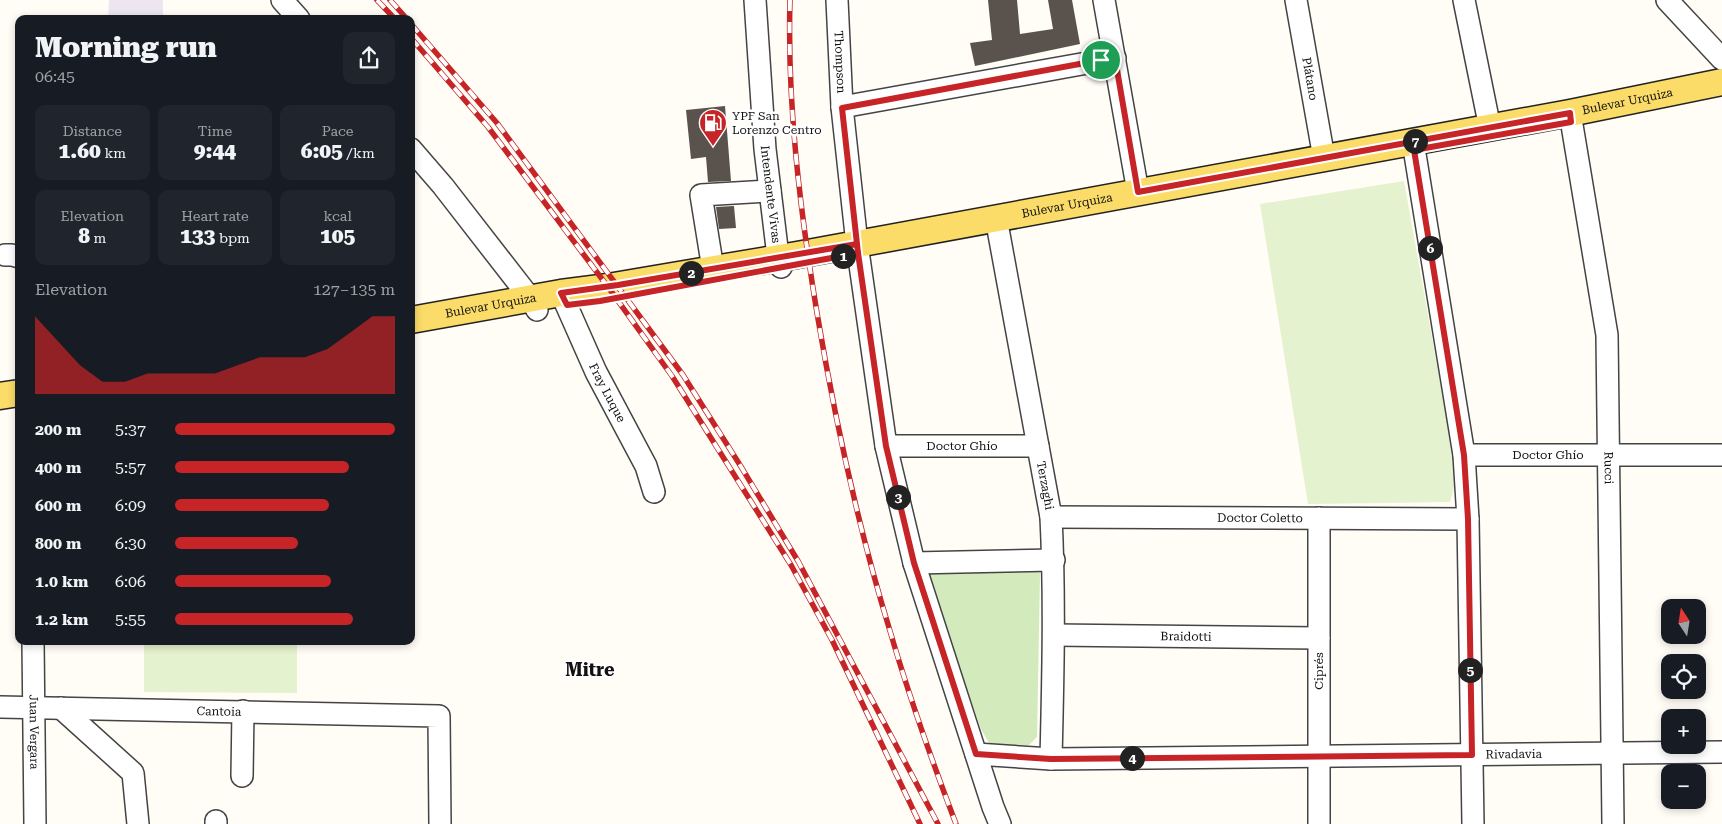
<!DOCTYPE html>
<meta charset="utf-8">
<style>
:root{--surface:#171b24;--page:#20242c;--text:#f1f3f6;--muted:#9ea1a6;--accent:#c62426}
body{margin:0;font-family:"Roboto Serif",serif;background:var(--page);color:var(--text);height:100vh;display:flex;flex-direction:column;font-size:19px;white-space:nowrap}
*{box-sizing:border-box;margin:0}
p{font-size:16px;color:var(--muted)}
.icon{flex:none;width:28px;height:28px;fill:none;stroke:currentColor;stroke-width:2;stroke-linecap:round;stroke-linejoin:round}
.map{position:relative;flex:1;overflow:hidden}
.details{position:absolute;left:15px;top:15px;width:400px;height:630px;display:flex;flex-direction:column;background:var(--surface);border-radius:10px;box-shadow:0 2px 8px #0003}
.details>*{flex:none}
.needle{width:32px;rotate:348deg}
.tools{position:absolute;left:1661px;top:599px;display:grid;gap:10px}
.tools a{display:grid;place-items:center;width:45px;height:45px;border-radius:10px;background:var(--surface);box-shadow:0 2px 8px #0003;font-size:25px}
.pin{position:absolute;display:grid;place-items:center;width:42px;height:42px;color:#fff;margin:-21px;border:2px solid #fff;border-radius:50%;box-shadow:0 1px 5px #0007}
.km{position:absolute;width:25px;height:25px;margin:-12px;border-radius:50%;background:#222;color:#fff;font-size:14px;line-height:25px;text-align:center}
.round{display:grid;place-items:center;flex:none;width:52px;height:52px;border-radius:10px;background:var(--page)}
.headline{display:flex;align-items:center;justify-content:space-between;height:85px;padding:0 20px}
h1{font-size:28px;font-weight:800;line-height:38px}
.stats{display:grid;grid-template-columns:repeat(3,1fr);gap:8px;height:85px;padding:5px 20px}
.stats div{display:grid;align-content:center;border-radius:10px;background:var(--page);text-align:center}
.stats b{font-size:21px;font-weight:800}
.stats small{font-size:14px;font-weight:400}
.stats p{font-size:14px}
.chart{height:140px;padding:10px 20px}
.chart p{display:flex;justify-content:space-between}
.chart svg{width:100%;height:90px;margin-top:5px;fill:var(--accent);opacity:.7}
ul{padding:0 20px;list-style:none;font-size:16px}
li{display:grid;grid-template-columns:80px 60px 1fr;align-items:center;height:38px}
li i{height:12px;border-radius:6px;background:var(--accent)}
.map>svg:first-child{display:block}
</style>
<div class="map">
<svg width="1722" height="824" viewBox="0 0 1722 824">
<rect width="100%" height="100%" fill="#fffdf5"/>
<path fill="#eee6ef" d="M 109,0 L 163,0 L 163,19 L 108,19 Z"/>
<path fill="#d3ebbc" d="M 1039,570 L 1040,575 L 1037,737 L 1029,745 L 1009,746 L 989,743 L 981,729 L 926,573 Z"/>
<path fill="#e5f2cf" d="M 1404,181 L 1457,477 L 1450,502 L 1308,504 L 1260,204 Z
M 144,641 L 297,641 L 297,693 L 144,692 Z"/>
<path fill="#5a524d" d="M 988,0 L 1017,0 L 1020,34 L 1053,29 L 1048,0 L 1072,0 L 1080,44 L 975,66 L 970,43 L 992,40 Z
M 725,106 L 731,181 L 708,182 L 706,157 L 691,159 L 686,110 Z
M 734,206 L 736,228 L 719,229 L 716,207 Z"/>
<g fill="none" stroke-linecap="round" stroke-linejoin="round">
<defs>
<g id="minor">
<path d="M 282,0 L 299,19"/>
<path id="s1" d="M 755,0 L 765,149 L 777,248 L 781,267"/>
<path id="s2" d="M 837,0 L 842,107 L 857,244 L 886,446 L 914,563 L 993,807 L 1000,824"/>
<path d="M 1104,0 L 1138,192"/>
<path id="s3" d="M 1296,0 L 1324,158"/>
<path d="M 1464,0 L 1490,128"/>
<path d="M 1667,0 L 1722,59"/>
<path d="M 842,107 L 1115,58"/>
<path id="s4" d="M 1570,113 L 1607,335 L 1613,824"/>
<path d="M 1413,142 L 1464,455 L 1468,519 L 1473,824"/>
<path d="M 411,149 L 443,186 L 530,298 L 537,310"/>
<path id="s5" d="M 996,218 L 1051,517 C 1055,598 1053,678 1051,759"/>
<path d="M 5,255 L 12,255 L 19,257"/>
<path d="M 713,269 L 701,195 L 770,191"/>
<path id="s6" d="M 561,293 L 596,372 L 646,466 L 654,492"/>
<path id="s7" d="M 886,446 L 1038,446"/>
<path id="s8" d="M 1464,455 L 1722,455"/>
<path id="s9" d="M 1051,517 L 1468,519"/>
<path d="M 1319,518 L 1319,824"/>
<path d="M 914,563 L 1054,560"/>
<path id="s10" d="M 1054,635 L 1319,638"/>
<path id="s11" d="M 33,641 L 35,824"/>
<path id="s12" d="M 0,707 L 439,716 L 440,824"/>
<path d="M 61,708 L 133,773 L 138,824"/>
<path id="s13" d="M 976,754 L 1051,759 L 1722,752"/>
<path d="M 242,776 L 243,711"/>
<path d="M 216,821 L 216,824"/>
</g>
<g id="major">
<path id="s14" d="M 411,320 L 561,293 L 608,287 L 797,255 L 1570,113 L 1722,82"/>
<path d="M 0,396 L 19,393"/>
</g>
</defs>
<use href="#minor" stroke="#444" stroke-width="24"/>
<use href="#major" stroke="#222" stroke-width="29"/>
<use href="#minor" stroke="#fff" stroke-width="21"/>
<use href="#major" stroke="#fbdc69" stroke-width="26"/>
<defs>
<path id="rail" d="M 377,0 L 395,19
M 390,0 L 407,19
M 790,0 C 787,104 800,210 817,313 C 835,420 858,527 890,631 C 909,696 932,761 956,824
M 411,24 L 497,123 L 683,375 L 740,465 L 798,561 L 938,824
M 411,38 L 488,127 L 608,287 L 672,376 L 791,565 L 832,640 L 920,824"/>
</defs>
<use href="#rail" stroke="#c62426" stroke-width="5.5"/>
<use href="#rail" stroke="#fff" stroke-width="4" stroke-dasharray="11" stroke-linecap="butt"/>
</g>
<g fill="none" stroke-linecap="round" stroke-linejoin="round">
<defs>
<path id="route" d="M 1101,60 L 842,108 L 858,253 L 600,301 L 567,305 L 561,293 L 618,285 L 857,244 L 858,253 L 886,446 L 914,563 L 976,754 L 1051,759 L 1472,755 L 1468,519 L 1464,455 L 1414,150 L 1571,122 L 1570,113 L 1138,192 L 1115,58 L 1101,60"/>
</defs>
<use href="#route" stroke="#fff" stroke-width="10"/>
<use href="#route" stroke="#c62426" stroke-width="6"/>
</g>
<defs>
<symbol id="fuel-pin" viewBox="-11 -11 22 30"><path d="M0 17L-7.5 6A9.5 9.5 0 1 1 7.5 6Z" fill="#c62426" stroke="#fff"/><path d="M-5.5-6h7V0h2V4h1.3V-2.5L3-4.5l.8-.8L6-3V5H2.5V1h-1V6h-7ZM-4.2-4.7v3.2H.2V-4.7Z" fill="#fff"/></symbol>
</defs>
<g fill-rule="evenodd">
<use href="#fuel-pin" x="697" y="107" width="32" height="43"/>
</g>
<g text-anchor="middle" stroke-width="5" stroke-linejoin="round" paint-order="stroke">
<g font-size="12" fill="#111" stroke="#fff">
<text dy="4" stroke="none"><textPath href="#s2" startOffset="62">Thompson</textPath></text>
<text dy="4" stroke="none"><textPath href="#s3" startOffset="80">Plátano</textPath></text>
<text dy="4" stroke="none"><textPath href="#s14" startOffset="1236">Bulevar Urquiza</textPath></text>
<text dy="4" stroke="none"><textPath href="#s1" startOffset="195">Intendente Vivas</textPath></text>
<text dy="4" stroke="none"><textPath href="#s14" startOffset="666">Bulevar Urquiza</textPath></text>
<text dy="4" stroke="none"><textPath href="#s14" startOffset="81">Bulevar Urquiza</textPath></text>
<text dy="4" stroke="none"><textPath href="#s6" startOffset="110">Fray Luque</textPath></text>
<text dy="4" stroke="none"><textPath href="#s7" startOffset="76">Doctor Ghío</textPath></text>
<text dy="4" stroke="none"><textPath href="#s8" startOffset="84">Doctor Ghío</textPath></text>
<text dy="4" stroke="none"><textPath href="#s4" startOffset="358">Rucci</textPath></text>
<text dy="4" stroke="none"><textPath href="#s5" startOffset="272">Terzaghi</textPath></text>
<text dy="4" stroke="none"><textPath href="#s9" startOffset="209">Doctor Coletto</textPath></text>
<text dy="4" stroke="none"><textPath href="#s10" startOffset="132">Braidotti</textPath></text>
<text transform="translate(1319 671) rotate(-90)" y="4">Ciprés</text>
<text dy="4" stroke="none"><textPath href="#s12" startOffset="219">Cantoia</textPath></text>
<text dy="4" stroke="none"><textPath href="#s11" startOffset="91">Juan Vergara</textPath></text>
<text dy="4" stroke="none"><textPath href="#s13" startOffset="538">Rivadavia</textPath></text>
</g>
<g font-size="12" fill="#111" stroke="#fff" text-anchor="start">
<text x="732" y="120">YPF San<tspan x="732" dy="14">Lorenzo Centro</tspan></text>
</g>
<g font-size="18" font-weight="bold" fill="#111" stroke="#fff">
<text x="590" y="676">Mitre</text>
</g>
</g>
</svg>
<div class="tools">
<a><svg class="needle" viewBox="-14 -14 28 28"><path d="M0-13l5 13h-10z" fill="#e53935"/><path d="M0 13l5-13h-10z" fill="#9ea1a6"/></svg></a>
<a><svg class="icon" aria-label="locate" viewBox="0 0 24 24"><circle cx="12" cy="12" r="6"/><path d="M12 2v4M12 18v4M2 12h4M18 12h4"/></svg></a>
<a>+</a>
<a>−</a>
</div>
<div class="pin" style="left:1101px;top:60px;background:#1e9e55"><svg class="icon" aria-label="arrive" viewBox="0 0 24 24"><path d="M6 21V4h12l-3 4 3 4H6"/></svg></div>
<b class="km" style="left:843px;top:256px">1</b>
<b class="km" style="left:691px;top:273px">2</b>
<b class="km" style="left:898px;top:497px">3</b>
<b class="km" style="left:1132px;top:758px">4</b>
<b class="km" style="left:1470px;top:670px">5</b>
<b class="km" style="left:1430px;top:248px">6</b>
<b class="km" style="left:1415px;top:141px">7</b>
<section class="details">
<div class="headline"><div><h1>Morning run</h1><p>06:45</p></div><a class="round"><svg class="icon" aria-label="share" viewBox="0 0 24 24"><path d="M12 15V3M7 8l5-5 5 5M5 13v7h14v-7"/></svg></a></div>
<div class="stats">
<div><p>Distance</p><b>1.60<small> km</small></b></div>
<div><p>Time</p><b>9:44</b></div>
<div><p>Pace</p><b>6:05<small> /km</small></b></div>
</div>
<div class="stats">
<div><p>Elevation</p><b>8<small> m</small></b></div>
<div><p>Heart rate</p><b>133<small> bpm</small></b></div>
<div><p>kcal</p><b>105</b></div>
</div>
<div class="chart"><p><span>Elevation</span>127–135 m</p>
<svg viewBox="0 0 160 44" preserveAspectRatio="none"><path d="M0 44V6L10 18L20 30L30 38L40 38L50 34L60 34L70 34L80 34L90 30L100 26L110 26L120 26L130 22L140 14L150 6L160 6V44z"/></svg>
</div>
<ul>
<li><b>200 m</b>5:37<i style="width:100%"></i></li>
<li><b>400 m</b>5:57<i style="width:79%"></i></li>
<li><b>600 m</b>6:09<i style="width:70%"></i></li>
<li><b>800 m</b>6:30<i style="width:56%"></i></li>
<li><b>1.0 km</b>6:06<i style="width:71%"></i></li>
<li><b>1.2 km</b>5:55<i style="width:81%"></i></li>
</ul>
</section>
</div>
